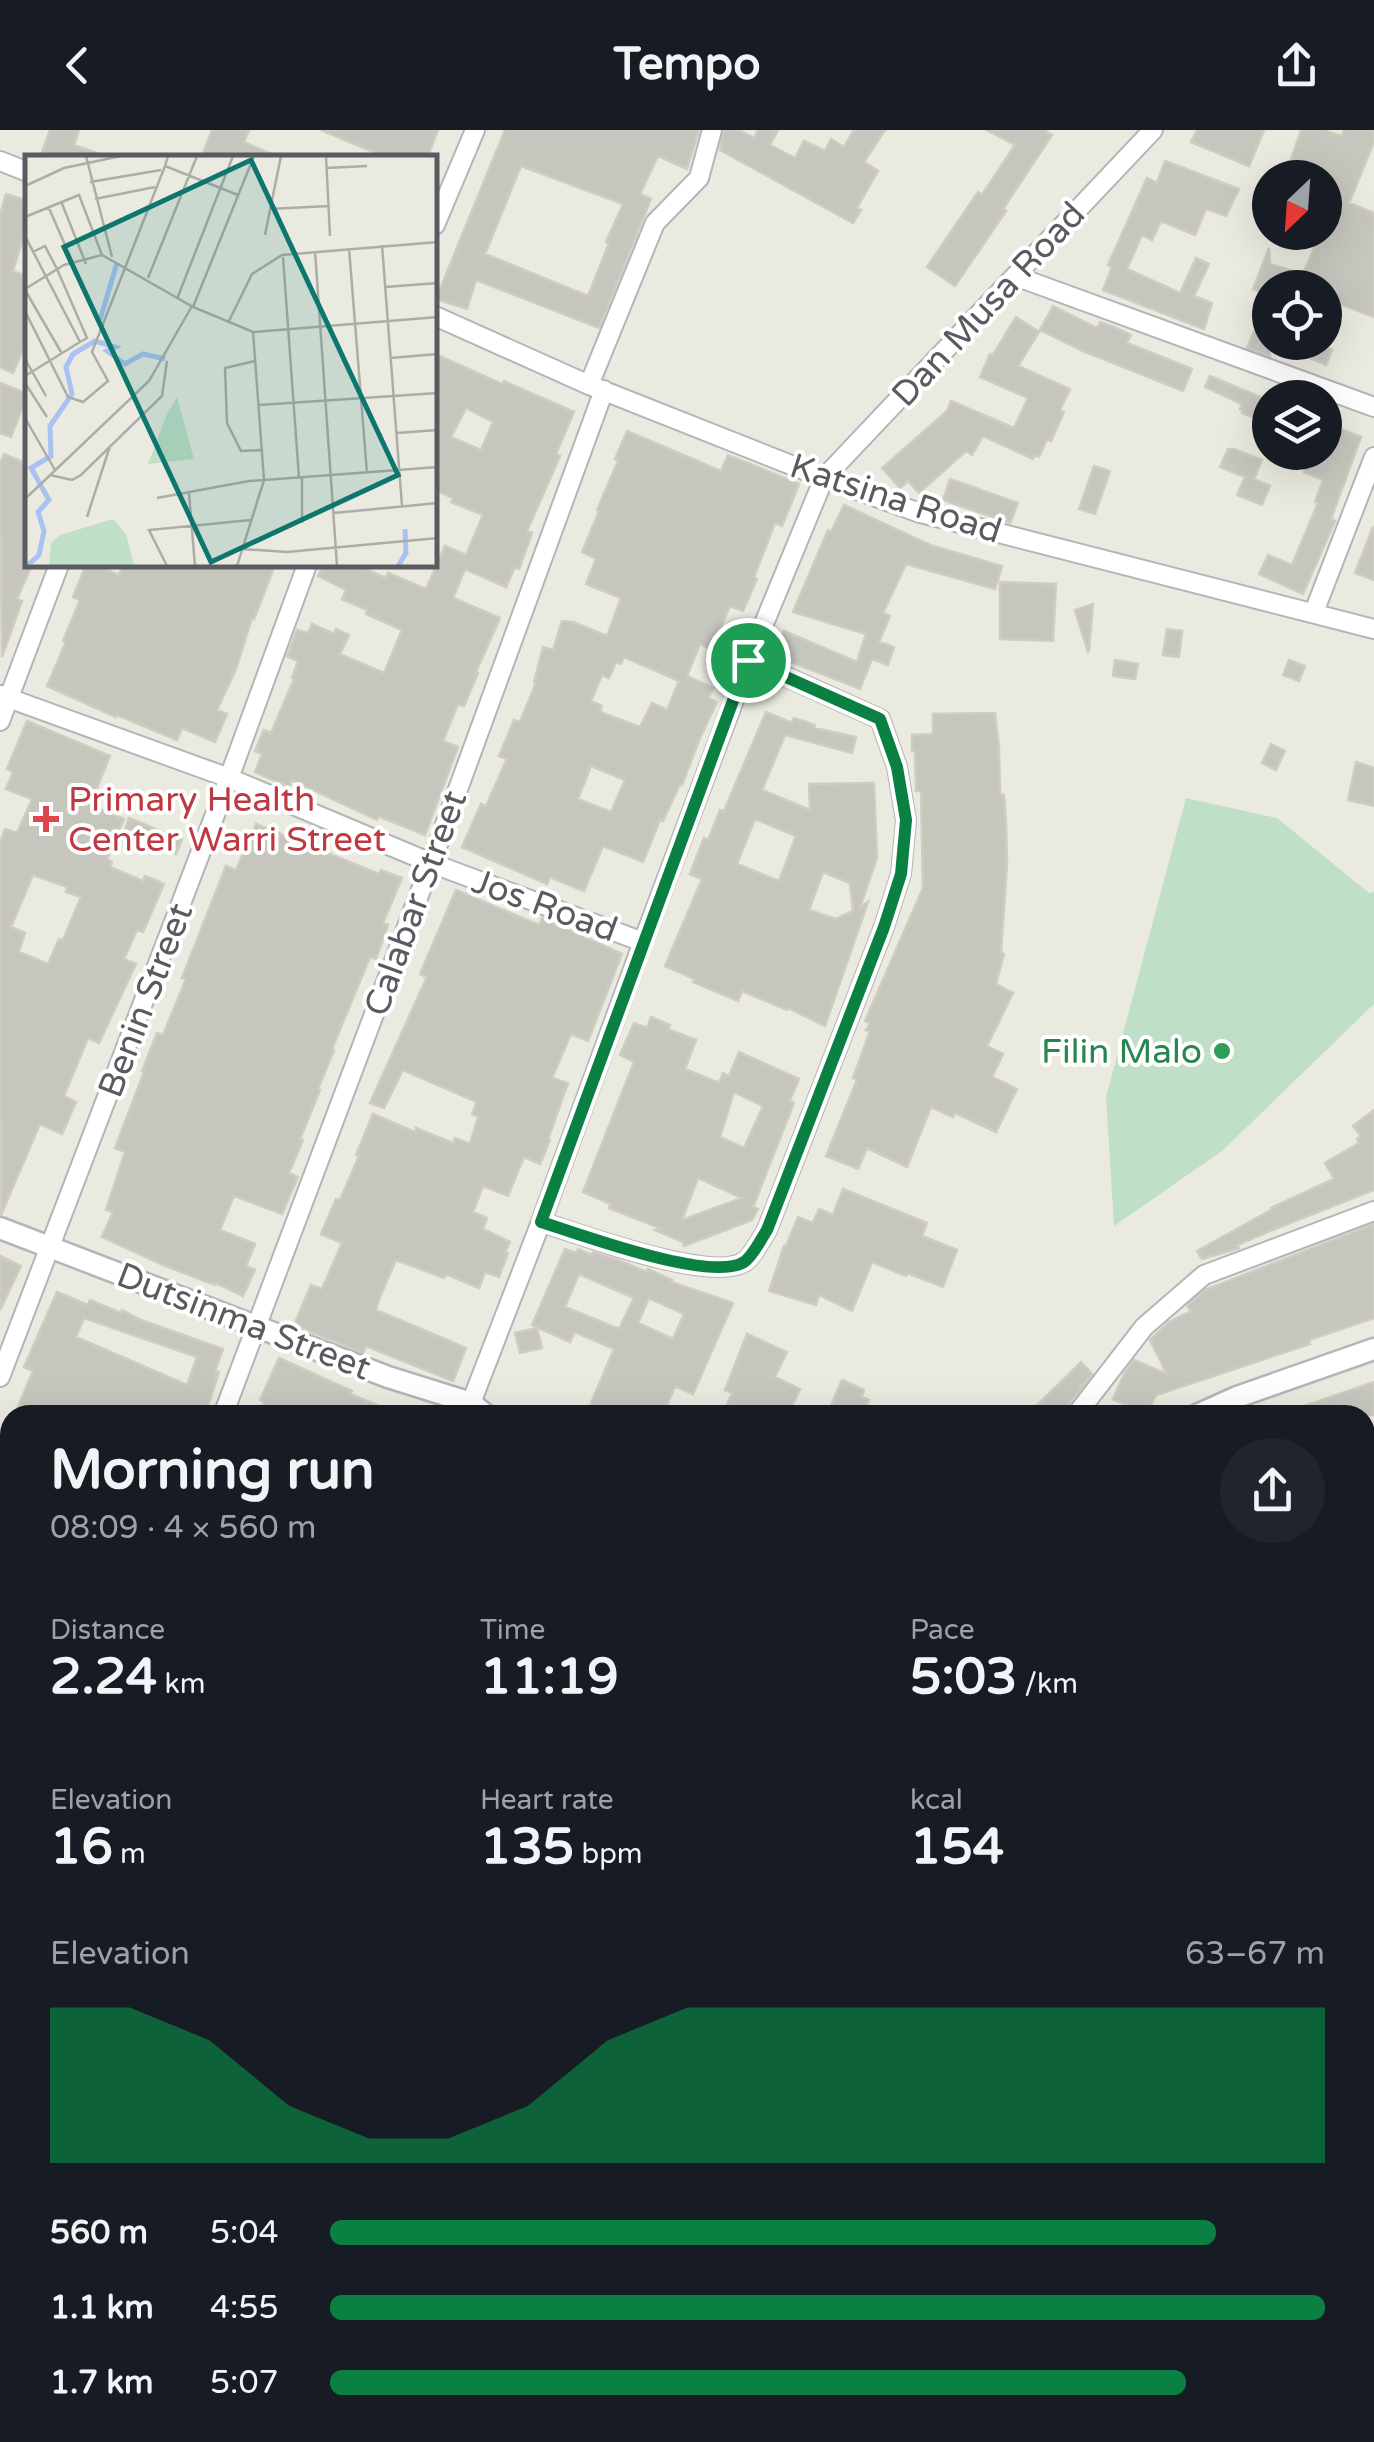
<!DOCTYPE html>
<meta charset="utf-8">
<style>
:root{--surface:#171b24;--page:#20242c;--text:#f1f3f6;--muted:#9ea1a6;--accent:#0b8043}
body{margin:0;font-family:"Varela Round",sans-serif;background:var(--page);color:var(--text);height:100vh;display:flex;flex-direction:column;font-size:38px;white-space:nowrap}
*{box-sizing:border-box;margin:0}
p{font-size:32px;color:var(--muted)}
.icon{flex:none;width:55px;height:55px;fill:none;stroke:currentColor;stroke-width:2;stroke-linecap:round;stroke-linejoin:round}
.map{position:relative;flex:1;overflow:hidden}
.panel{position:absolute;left:0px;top:1275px;width:1375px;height:1038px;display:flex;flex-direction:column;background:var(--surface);border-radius:30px 30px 0 0;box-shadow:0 10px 40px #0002}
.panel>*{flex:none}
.needle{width:65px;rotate:205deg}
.tools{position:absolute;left:1252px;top:30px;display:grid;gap:20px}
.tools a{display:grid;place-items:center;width:90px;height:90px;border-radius:50%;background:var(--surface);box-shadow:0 10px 40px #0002;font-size:50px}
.pin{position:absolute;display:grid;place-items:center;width:85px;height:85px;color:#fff;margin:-42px;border:5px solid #fff;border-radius:50%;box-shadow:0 2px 10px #0007}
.round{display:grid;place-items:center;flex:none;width:105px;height:105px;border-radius:52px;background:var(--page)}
.headline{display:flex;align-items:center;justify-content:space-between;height:170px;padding:0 50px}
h1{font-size:55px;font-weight:800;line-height:75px}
.metrics{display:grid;grid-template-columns:repeat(3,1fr);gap:15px;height:170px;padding:10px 50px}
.metrics div{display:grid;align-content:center}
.metrics b{font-size:50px;font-weight:800}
.metrics small{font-size:28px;font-weight:400}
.metrics p{font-size:28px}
.chart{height:280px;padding:20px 50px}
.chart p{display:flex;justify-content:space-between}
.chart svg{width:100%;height:180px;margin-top:10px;fill:var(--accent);opacity:.7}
ul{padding:0 50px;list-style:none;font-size:32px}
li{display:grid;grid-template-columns:160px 120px 1fr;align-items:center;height:75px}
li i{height:25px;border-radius:12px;background:var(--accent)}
header{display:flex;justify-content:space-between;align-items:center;height:130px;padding:0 50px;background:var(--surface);font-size:45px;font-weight:800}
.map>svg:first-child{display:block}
</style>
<header><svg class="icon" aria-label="back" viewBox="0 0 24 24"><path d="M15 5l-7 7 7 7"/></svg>Tempo<svg class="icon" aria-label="share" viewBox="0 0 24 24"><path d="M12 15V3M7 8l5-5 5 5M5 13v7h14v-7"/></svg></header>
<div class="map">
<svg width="1374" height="2312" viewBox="0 0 1374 2312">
<rect width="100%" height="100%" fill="#eaeae1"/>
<path fill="#c0dfc7" d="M 1186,668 L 1277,688 L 1369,763 L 1374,762 L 1374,874 L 1222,1021 L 1114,1096 L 1106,967 Z"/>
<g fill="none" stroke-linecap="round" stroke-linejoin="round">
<path stroke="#a9c2f3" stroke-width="5" d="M 1365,1490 L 1374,1506
M 1365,1567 L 1374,1566
M 1365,1582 L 1374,1590
M 1365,1775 L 1374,1753"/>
</g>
<path fill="#c6c5be" stroke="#cecdc0" stroke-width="2.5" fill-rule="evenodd" d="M 50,0 L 79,0 L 74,15 L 103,25 L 103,28 L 60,28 L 42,22 Z
M 212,0 L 249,0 L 244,12 L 280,28 L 201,28 Z
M 321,0 L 438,0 L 427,28 L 388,28 Z
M 505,0 L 699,0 L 687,39 L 658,26 L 640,64 L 651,69 L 599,198 L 476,150 L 467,179 L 436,169 ZM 521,36 L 623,74 L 606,112 L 609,113 L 588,166 L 485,124 Z
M 724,0 L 739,0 L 754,8 L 758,0 L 778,0 L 770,15 L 795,28 L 804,11 L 825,21 L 831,9 L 844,17 L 854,0 L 885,0 L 864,32 L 878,41 L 857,78 L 861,80 L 853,93 L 720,20 Z
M 986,0 L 1044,0 L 1052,5 L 1003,79 L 1006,81 L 955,156 L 927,137 L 978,62 L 982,65 L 1015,15 Z
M 1197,0 L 1264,0 L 1249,36 L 1191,12 Z
M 1301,0 L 1323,0 L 1342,6 L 1344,0 L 1374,0 L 1374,12 L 1349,73 L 1374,83 L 1374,187 L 1329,170 L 1333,158 L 1270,158 L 1270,166 L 1253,159 L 1269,118 L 1270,134 L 1303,144 L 1314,118 L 1275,104 L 1276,102 L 1325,102 L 1325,48 L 1285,48 Z
M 1165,31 L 1239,59 L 1226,86 L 1206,79 L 1195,105 L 1161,91 L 1152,110 L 1142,105 L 1127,139 L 1180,163 L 1196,128 L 1209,134 L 1194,166 L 1212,173 L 1204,199 L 1103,160 L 1112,137 L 1108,135 L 1147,48 L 1157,53 Z
M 6,64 L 28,71 L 28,91 L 13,141 L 28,147 L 28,208 L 13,243 L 0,237 L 0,85 Z
M 1053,176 L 1097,198 L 1100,192 L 1116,198 L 1131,205 L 1127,213 L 1192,239 L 1183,261 L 1083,221 L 1040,200 Z
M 1016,187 L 1039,202 L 1018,236 L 1070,259 L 1060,280 L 1064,282 L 1051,311 L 1047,309 L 1039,327 L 1034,325 L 1033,329 L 983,306 L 972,325 L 966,321 L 919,363 L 908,351 L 900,358 L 882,338 L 947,281 L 951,271 L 1014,298 L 1028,268 L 980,247 L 990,224 L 993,225 Z
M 1254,201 L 1270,207 L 1270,226 L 1247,218 Z
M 1314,213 L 1332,220 L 1326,235 L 1308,227 Z
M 435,224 L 502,254 L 504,251 L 574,282 L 556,324 L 560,326 L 527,401 L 532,403 L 519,439 L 515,437 L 506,457 L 465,439 L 453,468 L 500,488 L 476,542 L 478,543 L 464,576 L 458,574 L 443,611 L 458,617 L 425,705 L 378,686 L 377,690 L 292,650 L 289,657 L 255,642 L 262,624 L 255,621 L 264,600 L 271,603 L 294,549 L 292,548 L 298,531 L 287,526 L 297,500 L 308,503 L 312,494 L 334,504 L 336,499 L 349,505 L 340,524 L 384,543 L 402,500 L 366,484 L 367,480 L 342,469 L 346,460 L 318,446 L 323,435 L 356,435 L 386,448 L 388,443 L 426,459 L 445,416 L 466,425 L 483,385 L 451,372 L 453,368 L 435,360 ZM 466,278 L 493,292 L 481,320 L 451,307 Z
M 1210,246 L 1270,271 L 1270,294 L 1242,283 L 1243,280 L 1240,279 L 1242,274 L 1205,257 Z
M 0,253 L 28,264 L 11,307 L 0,303 Z
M 1325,293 L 1361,307 L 1331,389 L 1335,391 L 1303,464 L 1259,444 L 1268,425 L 1292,435 L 1318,373 L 1315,372 L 1323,350 L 1304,342 L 1311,326 L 1325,332 Z
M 627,301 L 721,341 L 728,325 L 799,354 L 782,396 L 775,393 L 754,447 L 757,449 L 743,481 L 730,476 L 711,519 L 700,514 L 687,546 L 713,558 L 708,568 L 717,572 L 700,608 L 682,655 L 680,654 L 663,691 L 660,690 L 643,732 L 603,716 L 584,761 L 550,747 L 547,754 L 462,717 L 481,674 L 486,676 L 507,629 L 499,626 L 514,590 L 520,592 L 536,553 L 534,552 L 543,517 L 553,520 L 562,491 L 573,492 L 607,506 L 621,468 L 586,454 L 596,429 L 582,422 L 599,381 L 597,380 L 618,331 L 615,329 ZM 624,527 L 679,551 L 667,580 L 652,573 L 640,597 L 600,582 L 602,576 L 591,571 L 602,545 L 609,548 L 616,532 L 621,534 ZM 591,636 L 625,650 L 611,682 L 578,669 Z
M 1228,319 L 1234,319 L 1262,330 L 1254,349 L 1270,356 L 1262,375 L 1237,365 L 1245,347 L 1220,337 Z
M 4,324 L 28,334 L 28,435 L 32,435 L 17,469 L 22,471 L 2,527 L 0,333 Z
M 1094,336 L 1110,341 L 1095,384 L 1079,379 Z
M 950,349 L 1018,373 L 1010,393 L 943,370 Z
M 844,375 L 930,415 L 1002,436 L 995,459 L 906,434 L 883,483 L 890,486 L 879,512 L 894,517 L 888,535 L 872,529 L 860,559 L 773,525 L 784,501 L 857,532 L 866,504 L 793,482 L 828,400 L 831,402 Z
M 1373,397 L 1374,397 L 1374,450 L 1355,443 Z
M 86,435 L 93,435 L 119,445 L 123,435 L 275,435 L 254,489 L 252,488 L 236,539 L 217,580 L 227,584 L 215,612 L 182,598 L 177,610 L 117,585 L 116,587 L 47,556 L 66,512 L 63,511 L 80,470 L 73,467 Z
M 1000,452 L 1056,454 L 1053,511 L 1000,509 Z
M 1093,474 L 1089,521 L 1088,522 L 1075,480 Z
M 1167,499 L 1182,501 L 1179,527 L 1163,525 Z
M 1115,530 L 1138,534 L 1135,549 L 1113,546 Z
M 1289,530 L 1305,536 L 1299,551 L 1283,545 Z
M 766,582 L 792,593 L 794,588 L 815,595 L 814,598 L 856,607 L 852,623 L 785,605 L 762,660 L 810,680 L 809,654 L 874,653 L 877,728 L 860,777 L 868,772 L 825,896 L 788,878 L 787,880 L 742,861 L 738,871 L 693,852 L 695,849 L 665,836 L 702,749 L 690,744 L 704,708 L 708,710 L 720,680 L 724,681 ZM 755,689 L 796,706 L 779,751 L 737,734 ZM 823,742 L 850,753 L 853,781 L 836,789 L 809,780 Z
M 995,583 L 999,618 L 1000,665 L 1004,665 L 1006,692 L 1007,733 L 1001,822 L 1004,824 L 996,854 L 1013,863 L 987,916 L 1003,924 L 992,947 L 1017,959 L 996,1002 L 955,983 L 953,987 L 931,977 L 907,1037 L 867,1018 L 858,1039 L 826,1026 L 857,950 L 853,948 L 870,901 L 866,900 L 870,893 L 865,891 L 923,758 L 921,661 L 916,661 L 915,621 L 912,621 L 912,605 L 933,604 L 933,584 Z
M 27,591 L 110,626 L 90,675 L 124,689 L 107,729 L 112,732 L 110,737 L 143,751 L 145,746 L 164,754 L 143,802 L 137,800 L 124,829 L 136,834 L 99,913 L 88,908 L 64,966 L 76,972 L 62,1004 L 40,994 L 1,1085 L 0,713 L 5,699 L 17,703 L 32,669 L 6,659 L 13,642 L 7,639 ZM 33,745 L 67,757 L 66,762 L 81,767 L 63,810 L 59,809 L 48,834 L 19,822 L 25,803 L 11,797 Z
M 1271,614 L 1285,621 L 1276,640 L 1262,633 Z
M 1356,632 L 1374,638 L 1374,676 L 1348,670 Z
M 129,688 L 182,710 L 176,724 L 124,702 Z
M 256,694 L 379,744 L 381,740 L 402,748 L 383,793 L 388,795 L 376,829 L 370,827 L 332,919 L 334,920 L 318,959 L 320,960 L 300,1009 L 303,1010 L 289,1043 L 298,1047 L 282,1084 L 234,1066 L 220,1100 L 255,1114 L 246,1136 L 255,1140 L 243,1166 L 216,1153 L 215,1155 L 163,1135 L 102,1107 L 113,1082 L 106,1080 L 125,1022 L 115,1018 L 144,942 L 142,941 L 157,903 L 163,905 L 186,849 L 182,848 L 226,736 L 236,740 Z
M 456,760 L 539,795 L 542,788 L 622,824 L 588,911 L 571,904 L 552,948 L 568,953 L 548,1009 L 550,1010 L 540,1034 L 524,1027 L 508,1066 L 483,1056 L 473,1082 L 487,1088 L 483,1099 L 510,1112 L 505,1122 L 508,1123 L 499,1147 L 485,1142 L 479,1158 L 446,1144 L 444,1148 L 396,1130 L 380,1167 L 376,1180 L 466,1218 L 453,1251 L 366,1216 L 363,1223 L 294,1195 L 311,1155 L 322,1159 L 342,1113 L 321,1104 L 336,1069 L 340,1070 L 359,1026 L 356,1025 L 373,984 L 415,1002 L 416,998 L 453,1013 L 455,1008 L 470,1014 L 478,987 L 472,984 L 477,972 L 403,940 L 384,978 L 370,973 L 427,847 L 420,844 Z
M 651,887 L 670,895 L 668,899 L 696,910 L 685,939 L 719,953 L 723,943 L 729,946 L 739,922 L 799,949 L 790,970 L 794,973 L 753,1077 L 758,1079 L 752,1090 L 684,1116 L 683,1112 L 655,1100 L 660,1098 L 609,1078 L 611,1074 L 583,1062 L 634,932 L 620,925 L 634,893 L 647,898 ZM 734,962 L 763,976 L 744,1018 L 720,1007 ZM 698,1048 L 742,1068 L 682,1090 Z
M 1374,980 L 1374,1060 L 1275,1099 L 1237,1115 L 1239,1118 L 1236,1119 L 1202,1129 L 1197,1121 L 1271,1080 L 1271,1078 L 1334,1049 L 1325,1033 L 1359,1013 L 1357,1009 L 1361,1006 L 1353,996 Z
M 843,1059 L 927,1093 L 922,1106 L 957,1120 L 943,1157 L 907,1143 L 906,1146 L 872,1132 L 852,1181 L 819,1165 L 816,1175 L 769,1161 L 784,1116 L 786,1116 L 798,1087 L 813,1093 L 819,1079 L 833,1085 Z
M 1374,1094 L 1374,1188 L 1309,1210 L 1310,1214 L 1156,1265 L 1147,1284 L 1113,1269 L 1124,1244 L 1134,1230 L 1167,1244 L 1150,1210 L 1169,1192 L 1191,1181 L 1187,1176 L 1205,1160 Z
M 565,1119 L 576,1123 L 578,1119 L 592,1125 L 593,1122 L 618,1130 L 647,1142 L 648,1139 L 672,1150 L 671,1152 L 733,1173 L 693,1264 L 675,1256 L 663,1285 L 586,1285 L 614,1219 L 575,1202 L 570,1212 L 532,1195 ZM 579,1144 L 634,1168 L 619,1199 L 565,1177 ZM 649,1168 L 684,1184 L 673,1209 L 638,1193 Z
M 0,1126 L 21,1136 L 0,1180 Z
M 57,1162 L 88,1175 L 90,1170 L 121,1183 L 122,1180 L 141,1190 L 223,1219 L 215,1241 L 219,1242 L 206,1282 L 199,1280 L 197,1285 L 38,1285 L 18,1277 L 33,1241 L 24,1237 ZM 84,1188 L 197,1227 L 187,1255 L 76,1207 Z
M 537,1198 L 542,1218 L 520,1223 L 515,1203 Z
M 747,1204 L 787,1222 L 775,1247 L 800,1259 L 788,1285 L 733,1285 L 724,1281 L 732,1263 L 725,1260 Z
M 279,1228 L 352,1261 L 350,1264 L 401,1285 L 259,1285 L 264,1272 L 260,1270 Z
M 1081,1232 L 1092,1244 L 1083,1256 L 1079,1254 L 1082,1257 L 1066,1277 L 1064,1285 L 1027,1285 Z
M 842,1250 L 864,1260 L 862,1267 L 869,1270 L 862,1285 L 827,1285 Z
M 1374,1252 L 1374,1285 L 1284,1285 L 1284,1283 Z"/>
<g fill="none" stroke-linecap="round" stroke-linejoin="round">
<defs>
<path id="minor" d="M 0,31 L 28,42
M 435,95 L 475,0
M 1015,146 L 1374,277
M 435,186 L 589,255 L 824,348 L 917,382 L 1374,499
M 589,255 L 655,93 L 699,48 L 712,0
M 1314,482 L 1374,327
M 0,565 L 229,648 L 431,733 L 643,812
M 0,591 L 59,435
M 541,1092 C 580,1104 711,1153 744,1132 C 753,1126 761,1109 767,1100 L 884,797 L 901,744 L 906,690 L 897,637 L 880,589 L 749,530
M 0,1247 L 229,648 L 307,435
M 471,1273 L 541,1092 L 643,812 L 749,530 L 824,348 L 1153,0
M 223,1285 L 431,733 L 604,260
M 1076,1285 L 1144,1197 L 1204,1145 L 1374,1081
M 0,1636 L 10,1640
M 1365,1731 L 1374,1721
M 0,1953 L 10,1957
M 1365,1970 L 1374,1828
M 0,2004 L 10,1991
M 325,2302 L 334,2312
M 0,2306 L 10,2297
M 182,2312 L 193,2302
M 508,2312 L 518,2302
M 781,2312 L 791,2302
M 1061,2312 L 1062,2302
M 1152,2312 L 1153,2302
M 1279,2312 L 1279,2302
M 1348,2312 L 1348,2302"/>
<path id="tertiary" d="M 0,1098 L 388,1247 L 471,1273 L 486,1285
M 1197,1285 L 1237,1267 L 1374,1219
M 1365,2203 L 1374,2203"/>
</defs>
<use href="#minor" stroke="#b4b5ba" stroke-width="22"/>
<use href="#tertiary" stroke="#b4b5ba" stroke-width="25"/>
<use href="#minor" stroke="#fff" stroke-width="18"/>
<use href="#tertiary" stroke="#fff" stroke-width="20"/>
</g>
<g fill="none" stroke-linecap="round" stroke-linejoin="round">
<defs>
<path id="route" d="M 748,530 L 880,589 L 897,637 L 906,690 L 901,744 L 884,797 L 767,1100 C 761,1109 753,1126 744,1132 C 711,1153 580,1104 541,1092 Z"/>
</defs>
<use href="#route" stroke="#fff" stroke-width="20"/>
<use href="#route" stroke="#0b8043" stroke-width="12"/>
</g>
<path fill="#e0444e" stroke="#fff" stroke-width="4" d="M41 674h10v10h10v10h-10v10h-10v-10h-10v-10h10z"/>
<circle fill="#2e9e5b" stroke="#fff" stroke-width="4" cx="1222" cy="921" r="10"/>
<g text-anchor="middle" stroke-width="8" stroke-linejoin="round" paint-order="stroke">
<g font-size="35" fill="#5a5b60" stroke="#fff">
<text transform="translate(988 174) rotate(-47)" y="12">Dan Musa Road</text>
<text transform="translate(896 368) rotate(18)" y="12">Katsina Road</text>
<text transform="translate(415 773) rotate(-70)" y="12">Calabar Street</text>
<text transform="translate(545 775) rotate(20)" y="12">Jos Road</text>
<text transform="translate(145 870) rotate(-69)" y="12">Benin Street</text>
<text transform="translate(244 1191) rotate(21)" y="12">Dutsinma Street</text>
</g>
<g font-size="35" fill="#be3a42" stroke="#fff" text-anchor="start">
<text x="68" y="681">Primary Health<tspan x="68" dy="40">Center Warri Street</tspan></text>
</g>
<g font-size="35" fill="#27864d" stroke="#fff" text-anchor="end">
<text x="1202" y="933">Filin Malo</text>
</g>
</g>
<g transform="translate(25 25)">
<rect width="412" height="412" fill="#eaeae1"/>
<path d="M 152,242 L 169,304 L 123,309 L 142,259 ZM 88,364 L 101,379 L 109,411 L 24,411 L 26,388 L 35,380 Z" fill="#c0dfc7"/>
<path fill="none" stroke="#a9c2f3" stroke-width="5" d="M 75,165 L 92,108M 3,410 L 14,400 L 19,376 L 13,357 L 24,345 L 6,313 L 26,301 L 25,271 L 47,239 L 41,212 L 48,199 L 70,186 L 90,192 L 82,196 L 100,209 L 118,199 L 140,204M 373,411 L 381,398 L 380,374"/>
<path fill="none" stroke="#acada9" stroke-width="2.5" d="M 61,1 L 87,102M 143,1 L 140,11 L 213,40M 301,1 L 305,81M 301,13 L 342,11M 65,27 L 136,15M 0,31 L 39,13 L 96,1M 70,44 L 130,32M 36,46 L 61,109M 23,51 L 76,172M 244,54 L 304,51M 0,62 L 54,40 L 77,100M 240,80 L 256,1M 0,81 L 55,187M 357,90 L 377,351M 324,93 L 342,318M 290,96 L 312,411M 8,97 L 20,91 L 32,114 L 62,183 L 55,187M 258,102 L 274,323M 123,123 L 172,1M 360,132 L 413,128M 0,134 L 39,110 L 77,100 L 168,152 L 228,177 L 413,162M 0,135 L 36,197M 152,144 L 208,1M 168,152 L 229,1M 0,156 L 43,242 L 58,247 L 83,226 L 67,197 L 140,11M 203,168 L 227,119 L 257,100 L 413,87M 365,203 L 413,199M 0,204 L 21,241M 230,206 L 200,213 L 202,268 L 216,296 L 238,295M 0,221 L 55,187M 0,228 L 22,262M 234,250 L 413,238M 0,263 L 30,315M 372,278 L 413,275M 25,320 L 47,325 L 56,320 L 137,241 L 142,206M 164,338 L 170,411M 132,343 L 224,326 L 413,312M 0,344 L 124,226 L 167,151M 309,358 L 413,348M 62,362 L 85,291M 277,368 L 277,323M 216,394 L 262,397 L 413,383M 142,411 L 124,375 L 226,365M 212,411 L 239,325 L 228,177"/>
<path fill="#0f766e" fill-opacity="0.15" stroke="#0f766e" stroke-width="5" d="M 226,5 L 373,320 L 186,407 L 39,92 Z"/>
<rect width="412" height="412" fill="none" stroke="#5a5b60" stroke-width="5"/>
</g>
</svg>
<div class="tools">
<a><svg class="needle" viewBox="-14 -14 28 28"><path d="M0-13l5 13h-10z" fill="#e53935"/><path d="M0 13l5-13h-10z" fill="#9ea1a6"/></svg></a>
<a><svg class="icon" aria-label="locate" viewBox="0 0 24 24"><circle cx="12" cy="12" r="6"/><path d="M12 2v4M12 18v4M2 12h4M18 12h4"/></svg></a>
<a><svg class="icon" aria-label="layers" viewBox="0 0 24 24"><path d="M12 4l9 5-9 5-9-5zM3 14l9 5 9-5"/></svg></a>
</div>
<div class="pin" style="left:748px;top:530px;background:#1e9e55"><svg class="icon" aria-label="arrive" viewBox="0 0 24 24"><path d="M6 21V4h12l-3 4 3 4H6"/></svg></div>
<section class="panel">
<div class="headline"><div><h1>Morning run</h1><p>08:09 · 4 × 560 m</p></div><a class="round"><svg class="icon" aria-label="share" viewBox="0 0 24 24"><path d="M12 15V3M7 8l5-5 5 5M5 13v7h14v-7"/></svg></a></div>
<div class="metrics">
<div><p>Distance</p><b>2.24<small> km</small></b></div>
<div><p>Time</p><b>11:19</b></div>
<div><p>Pace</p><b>5:03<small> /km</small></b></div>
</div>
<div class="metrics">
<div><p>Elevation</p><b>16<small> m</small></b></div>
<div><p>Heart rate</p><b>135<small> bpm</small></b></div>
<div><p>kcal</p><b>154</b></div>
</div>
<div class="chart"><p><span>Elevation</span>63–67 m</p>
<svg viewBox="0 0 160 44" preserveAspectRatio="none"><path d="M0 44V6L10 6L20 14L30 30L40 38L50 38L60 30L70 14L80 6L90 6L100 6L110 6L120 6L130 6L140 6L150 6L160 6V44z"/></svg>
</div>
<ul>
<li><b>560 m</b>5:04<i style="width:89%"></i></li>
<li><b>1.1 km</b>4:55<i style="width:100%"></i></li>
<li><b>1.7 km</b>5:07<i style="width:86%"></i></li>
</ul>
</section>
</div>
